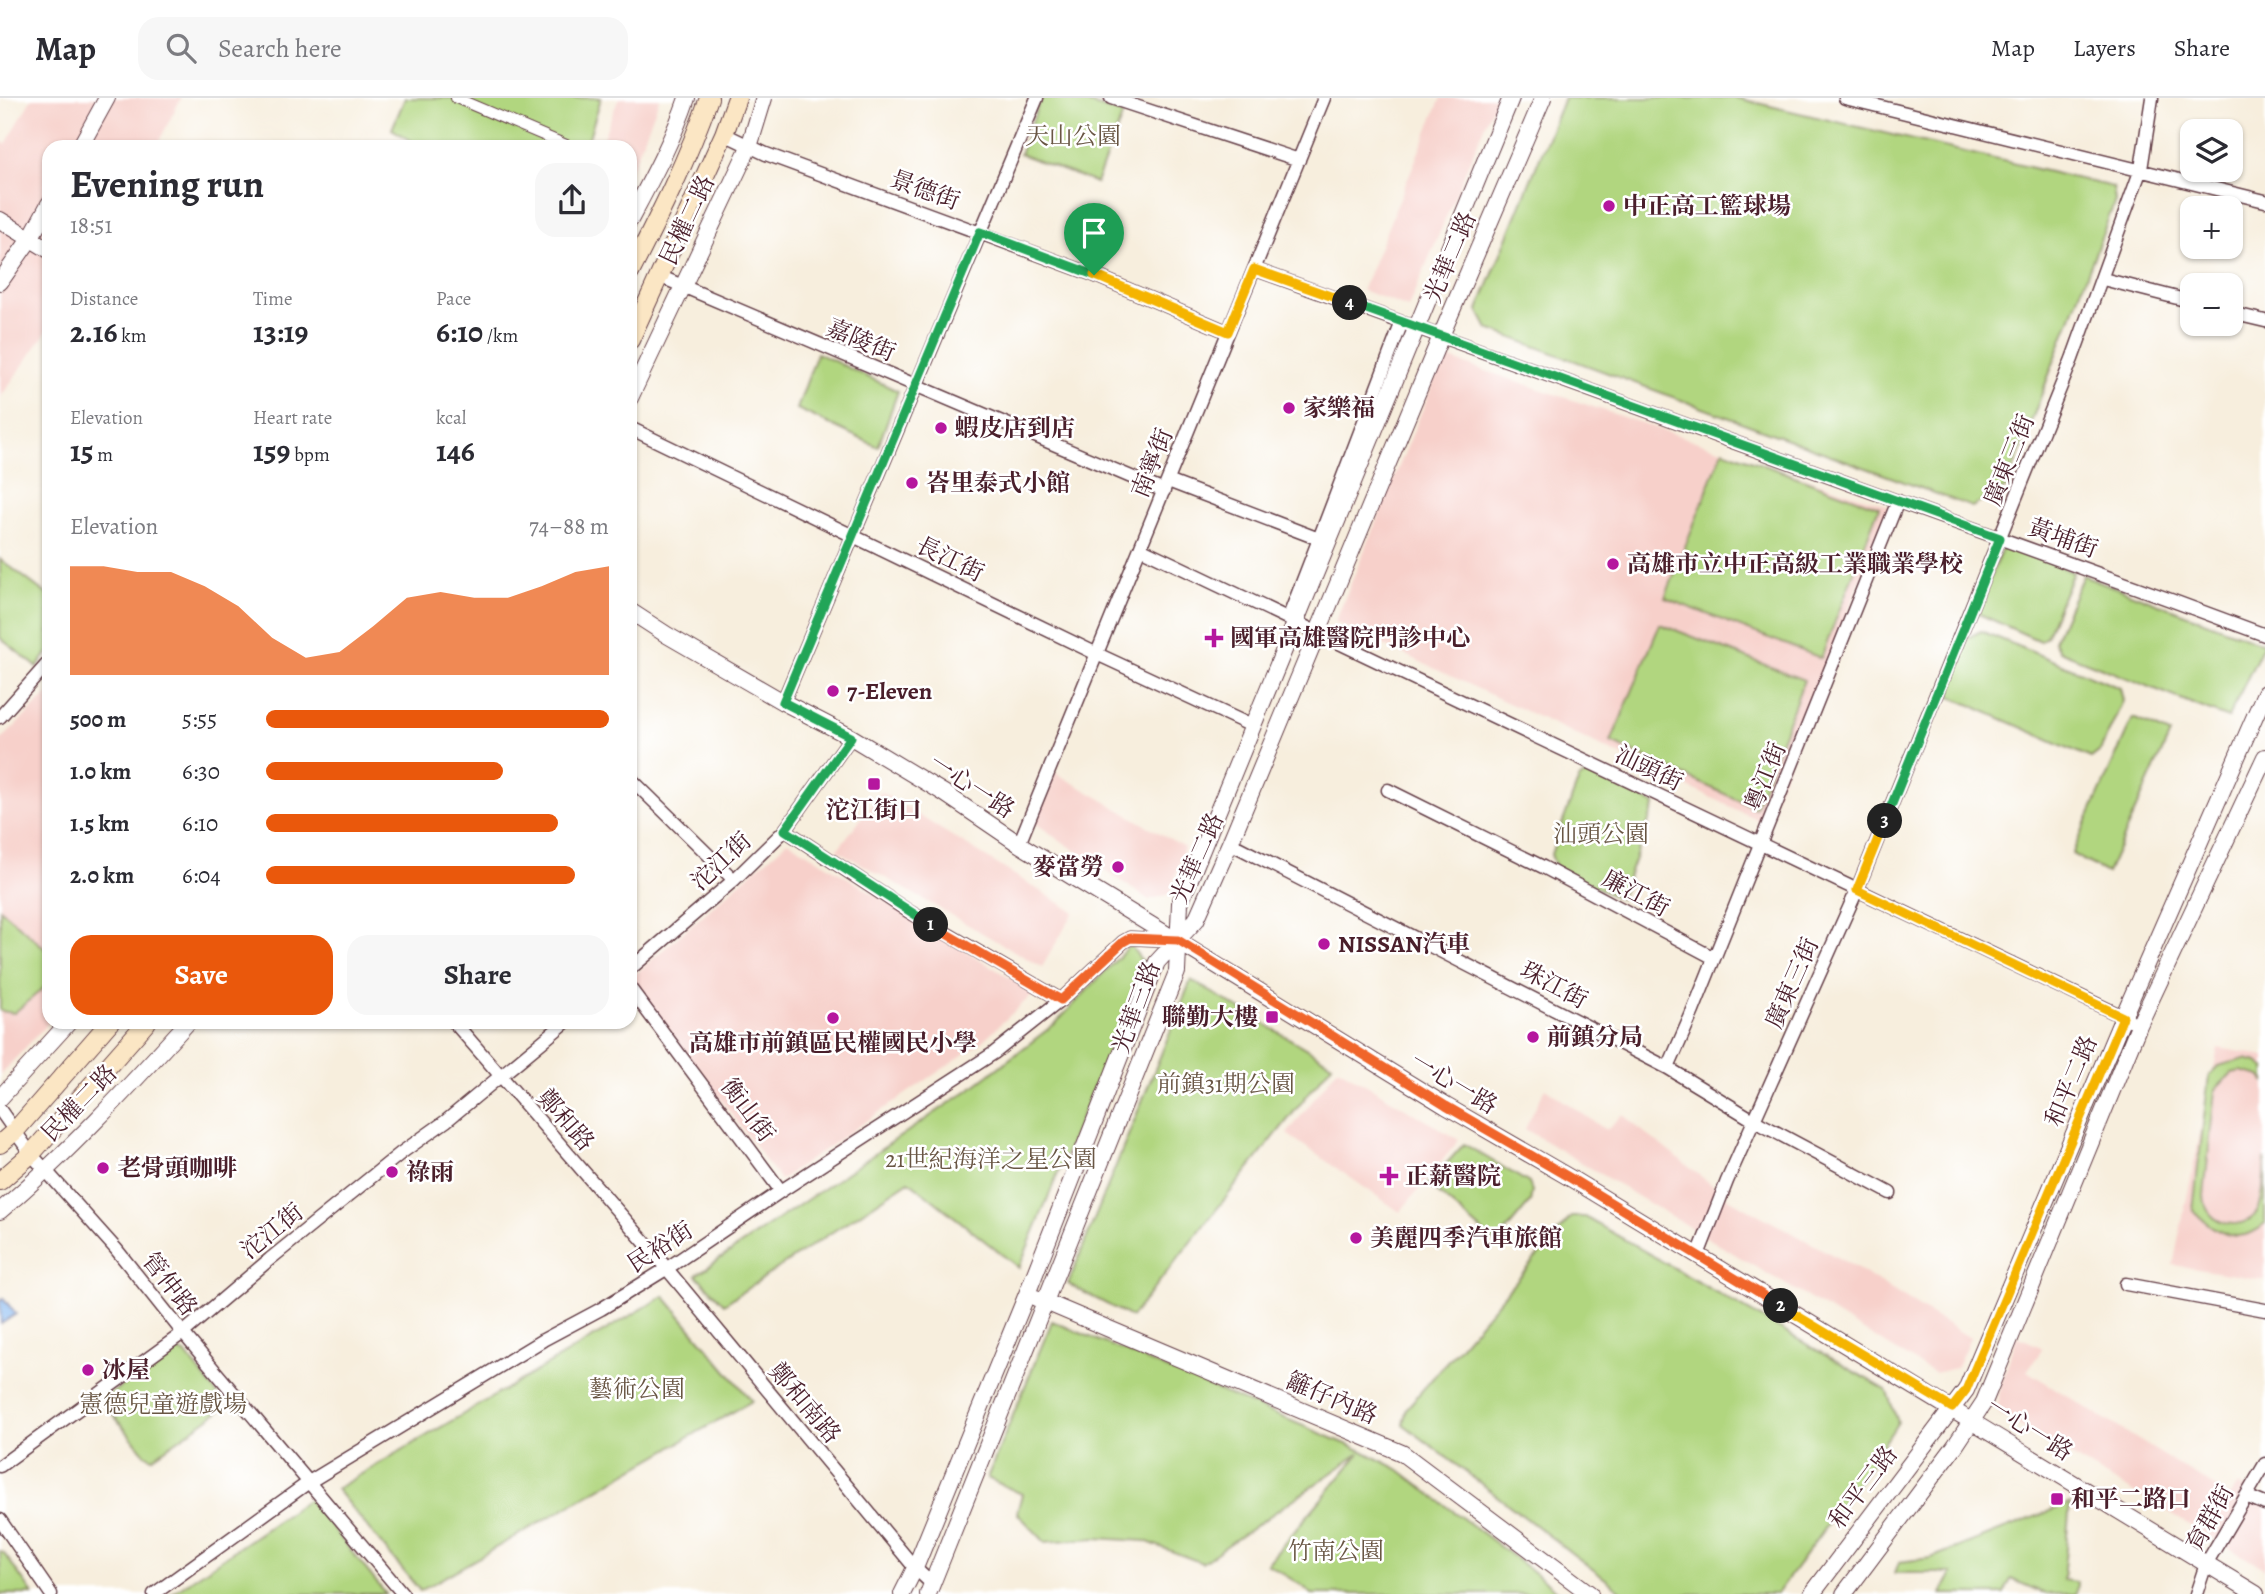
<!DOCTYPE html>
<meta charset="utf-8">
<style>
:root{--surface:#fff;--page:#f7f7f7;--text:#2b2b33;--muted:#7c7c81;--line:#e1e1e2;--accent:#ea580c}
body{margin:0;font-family:Alegreya,"Noto Serif TC",serif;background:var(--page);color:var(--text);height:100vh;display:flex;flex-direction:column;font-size:26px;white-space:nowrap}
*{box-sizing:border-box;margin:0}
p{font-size:23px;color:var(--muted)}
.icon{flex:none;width:38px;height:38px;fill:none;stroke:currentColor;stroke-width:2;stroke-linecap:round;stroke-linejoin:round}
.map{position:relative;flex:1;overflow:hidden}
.side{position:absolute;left:42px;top:42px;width:595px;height:889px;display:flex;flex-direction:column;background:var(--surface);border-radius:21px;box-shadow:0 2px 5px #0004}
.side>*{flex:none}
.fabs{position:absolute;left:2180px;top:21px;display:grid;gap:14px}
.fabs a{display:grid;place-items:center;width:63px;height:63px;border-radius:14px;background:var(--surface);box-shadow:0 2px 5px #0004;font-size:35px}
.pin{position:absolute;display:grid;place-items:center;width:60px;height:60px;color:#fff;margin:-72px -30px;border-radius:50% 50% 50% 0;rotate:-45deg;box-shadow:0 0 7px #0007}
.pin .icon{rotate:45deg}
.km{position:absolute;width:35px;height:35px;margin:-18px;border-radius:50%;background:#222;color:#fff;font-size:19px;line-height:35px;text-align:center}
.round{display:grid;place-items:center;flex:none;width:74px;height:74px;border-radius:21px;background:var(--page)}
.headline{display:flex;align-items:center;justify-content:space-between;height:119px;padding:0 28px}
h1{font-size:38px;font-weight:700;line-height:52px}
.figures{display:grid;grid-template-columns:repeat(3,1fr);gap:10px;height:119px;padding:7px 28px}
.figures div{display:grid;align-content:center}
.figures b{font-size:30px;font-weight:700}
.figures small{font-size:19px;font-weight:400}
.figures p{font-size:19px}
.chart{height:196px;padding:14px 28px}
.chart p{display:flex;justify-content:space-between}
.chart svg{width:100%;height:126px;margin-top:7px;fill:var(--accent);opacity:.7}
.cta{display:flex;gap:14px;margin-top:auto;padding:14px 28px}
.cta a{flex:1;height:80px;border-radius:21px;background:var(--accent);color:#fff;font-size:28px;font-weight:700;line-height:80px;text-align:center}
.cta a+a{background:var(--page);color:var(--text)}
ul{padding:0 28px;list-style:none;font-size:23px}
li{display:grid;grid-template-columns:112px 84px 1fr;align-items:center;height:52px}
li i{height:18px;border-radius:9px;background:var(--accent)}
header{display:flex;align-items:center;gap:42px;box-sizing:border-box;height:98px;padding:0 35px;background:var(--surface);border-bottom:2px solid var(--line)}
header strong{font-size:33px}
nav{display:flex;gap:38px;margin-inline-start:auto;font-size:24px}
.search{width:490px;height:63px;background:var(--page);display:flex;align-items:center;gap:18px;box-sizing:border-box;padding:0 24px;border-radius:21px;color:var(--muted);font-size:26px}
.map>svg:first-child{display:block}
</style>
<header>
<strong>Map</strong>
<div class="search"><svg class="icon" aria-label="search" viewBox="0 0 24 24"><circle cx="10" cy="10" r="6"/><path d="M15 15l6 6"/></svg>Search here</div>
<nav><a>Map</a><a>Layers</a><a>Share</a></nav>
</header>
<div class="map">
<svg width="2265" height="1496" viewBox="0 0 2265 1496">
<rect width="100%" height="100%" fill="#fff"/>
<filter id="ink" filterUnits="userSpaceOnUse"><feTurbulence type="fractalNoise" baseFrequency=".0143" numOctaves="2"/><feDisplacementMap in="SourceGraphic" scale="14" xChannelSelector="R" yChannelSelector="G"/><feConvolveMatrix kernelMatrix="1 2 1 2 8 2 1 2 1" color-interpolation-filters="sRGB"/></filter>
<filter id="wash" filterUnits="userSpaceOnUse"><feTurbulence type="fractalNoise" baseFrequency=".00686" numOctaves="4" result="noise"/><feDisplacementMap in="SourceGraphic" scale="28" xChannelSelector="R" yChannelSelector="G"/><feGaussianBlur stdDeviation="1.57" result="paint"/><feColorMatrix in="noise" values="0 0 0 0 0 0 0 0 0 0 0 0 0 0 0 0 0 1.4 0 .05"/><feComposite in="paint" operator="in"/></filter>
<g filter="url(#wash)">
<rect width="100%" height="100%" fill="#f7eedd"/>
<path fill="#f7d0ca" d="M 32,0 L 181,0 L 156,49 L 49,49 L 49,230 L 0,300 L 0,43 L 6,46 Z
M 619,0 L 660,0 L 630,75 L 630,49 L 599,49 Z
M 1441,0 L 1496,0 L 1408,210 L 1362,192 Z
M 1444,259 L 1889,408 L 1765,725 L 1335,524 Z
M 49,595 L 49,924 L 0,977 L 0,643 Z
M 1054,674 L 1184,749 L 1170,796 L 1149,802 L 1035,725 Z
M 881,694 L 1074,814 L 1042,869 L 837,752 Z
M 788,743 L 1034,895 L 979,946 L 780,1082 L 631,880 Z
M 2218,950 L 2265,958 L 2265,1182 L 2173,1167 Z
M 1338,970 L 1459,1042 L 1400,1114 L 1287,1036 Z
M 1545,990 L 1606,1032 L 1623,1016 L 1631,1024 L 1730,1101 L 1851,1167 L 1970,1240 L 1956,1270 L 1934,1275 L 1525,1031 Z
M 2017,1238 L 2043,1250 L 2027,1273 L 2229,1398 L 2238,1387 L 2265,1399 L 2265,1471 L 1999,1316 L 1998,1296 Z"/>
<path fill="#b1d67f" stroke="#7e7a55" stroke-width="2" d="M 405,0 L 601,0 L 586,49 L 422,49 L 392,31 Z
M 1041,0 L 1071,0 L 1123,16 L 1096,85 L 1020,56 Z
M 1564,0 L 1736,0 L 2113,89 L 2115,103 L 2006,390 L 1972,409 L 1488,231 L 1478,212 Z
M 817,255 L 898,293 L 878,349 L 797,311 Z
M 1723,352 L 1879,409 L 1821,560 L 1665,500 Z
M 2007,448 L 2073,474 L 2046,539 L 2040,543 L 1979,516 L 1978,508 L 2002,451 Z
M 0,461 L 49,498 L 49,553 L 37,569 L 0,540 Z
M 2083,477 L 2264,546 L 2228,620 L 2059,553 L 2054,543 Z
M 1660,526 L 1804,582 L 1755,710 L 1611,644 Z
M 1981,533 L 2120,590 L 2123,603 L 2100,653 L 2091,660 L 1950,598 L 1948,587 L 1967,540 Z
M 2133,620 L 2170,636 L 2107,775 L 2072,756 Z
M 1590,674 L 1655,706 L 1620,801 L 1556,770 L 1551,756 L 1579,681 Z
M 0,811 L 49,854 L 46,888 L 14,915 L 0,913 Z
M 1130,847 L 1144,866 L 1019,1170 L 909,1083 L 724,1206 L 696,1177 L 973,989 L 1056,925 Z
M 1191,882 L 1332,966 L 1131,1219 L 1068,1186 Z
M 2245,961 L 2258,964 L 2265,970 L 2265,983 L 2261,978 L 2241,973 L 2232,975 L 2215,992 L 2204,1098 C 2205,1104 2205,1109 2209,1114 C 2221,1131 2251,1130 2259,1110 C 2264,1098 2264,1074 2265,1060 L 2265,1126 C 2238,1150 2214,1134 2193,1112 L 2209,977 L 2218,968 Z
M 1464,1046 L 1529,1085 L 1532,1093 L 1530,1104 L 1496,1145 L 1428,1086 Z
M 1571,1119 L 1585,1119 L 1886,1292 L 1898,1324 L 1871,1366 L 1777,1496 L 1625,1496 L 1403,1326 L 1407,1310 Z
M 664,1198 L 752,1303 L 420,1493 L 336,1391 Z
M 1052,1223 L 1363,1353 L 1398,1371 L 1562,1496 L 1311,1496 L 1304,1489 L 1267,1466 L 1360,1355 L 1202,1465 L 1145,1443 L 1095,1440 L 1045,1444 L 1017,1415 L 1022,1396 L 987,1380 Z
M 174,1252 L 185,1255 L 222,1302 L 222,1311 L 152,1360 L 145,1356 L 106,1308 L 104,1300 Z
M 309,1401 L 386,1496 L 171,1496 Z
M 2070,1405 L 2063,1482 L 2077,1484 L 2076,1496 L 2046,1496 L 2011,1481 L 2004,1496 L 1941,1496 L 1952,1475 L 1895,1475 L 1899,1464 L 1931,1460 Z
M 0,1453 L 3,1454 L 33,1496 L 0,1496 Z"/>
<path fill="#83b7f1" stroke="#666b8e" stroke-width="2" d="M 3,1200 L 16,1216 L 1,1226 L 0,1203 Z"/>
</g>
<g filter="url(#ink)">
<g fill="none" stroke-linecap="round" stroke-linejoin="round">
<defs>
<path id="pedestrian" d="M 456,0 L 571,49"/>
<path id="minor" d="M 1111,0 L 1299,62
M 1845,0 L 2265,103
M 724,36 L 766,56 L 1094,177 L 1228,234
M 1254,171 L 2168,501 L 2265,537
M 659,178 L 1164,393
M 2103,181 L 2193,204
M 2231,215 L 2265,223
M 630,330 L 1097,556 L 1252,628
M 1168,383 L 1319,441 L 1402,224
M 1140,450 L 2130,922
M 1288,521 L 1319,441
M 783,604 L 1037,0
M 0,619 L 49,564
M 630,680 L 734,782
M 1388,692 L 1543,769 L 1714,860
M 785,732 L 908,813 L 1061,902
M 1230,745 L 1668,970 L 1755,1023 L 1890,1095
M 1019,746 L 1324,0
M 630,871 L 734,782 L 785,732 L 851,639
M 630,890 L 781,1093
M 454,924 L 648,1148 L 915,1470 L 933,1487
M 1668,970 L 1693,913 L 1898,403
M 0,1012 L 31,1056 L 116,1151 L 183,1235 L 403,1496
M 1698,1157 L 1727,1083 L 1857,792 L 2072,261 L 2141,71 L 2152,0
M 2126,1186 L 2265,1212
M 0,1368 L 183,1235 L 270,1161 L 401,1055 L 446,1023 L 566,924
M 2246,1398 L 2265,1406
M 0,1422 L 51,1496
M 154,1496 L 309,1384 L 543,1242 L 601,1211 L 666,1171 L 781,1093 L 994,955 L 1061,902 L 1123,844 L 1130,840 L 1175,842
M 2196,1496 L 2206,1466 L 2265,1366"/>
<path id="tertiary" d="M 80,49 L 107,0
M 0,122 L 49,152
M 630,122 C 651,82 673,42 687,0
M 0,184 L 30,141 L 49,106
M 630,300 L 749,49 L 764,0
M 630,513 L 667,537 L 783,604 L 851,639 L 944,695 L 1019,746 L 1446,1008 L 1572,1081 L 2256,1496
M 0,1000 L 69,924
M 0,1113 C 68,1055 128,990 188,924
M 1036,1200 L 1402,1355 L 1590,1496
M 902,1496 L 915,1470 L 1027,1196 L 1157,864 L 1196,822 L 1230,745 L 1441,238 L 1543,0
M 928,1496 L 1177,874 L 1180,805 L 1511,0
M 1812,1496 L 1966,1292 L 2123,919 L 2265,595
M 1844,1496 L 1955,1348 L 1984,1304 L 2139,927 L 2265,659"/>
<path id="secondary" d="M 630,175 C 659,118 688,61 709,0
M 630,242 L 724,36 L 737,0
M 0,1046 L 15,1033 L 110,924
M 0,1083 L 31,1056 L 147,924"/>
</defs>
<use href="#pedestrian" stroke="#643e46" stroke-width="12"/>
<use href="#minor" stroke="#643e46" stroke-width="15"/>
<use href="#tertiary" stroke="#643e46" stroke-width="18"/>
<use href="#secondary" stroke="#643e46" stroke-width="20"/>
<use href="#pedestrian" stroke="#fff" stroke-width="10"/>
<use href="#minor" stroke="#fff" stroke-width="12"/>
<use href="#tertiary" stroke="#fff" stroke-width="16"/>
<use href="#secondary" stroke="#fbe6c4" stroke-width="18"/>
</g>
</g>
<g fill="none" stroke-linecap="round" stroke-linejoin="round" filter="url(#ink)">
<defs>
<path id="split-1" d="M 931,827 L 785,732 L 851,639 L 783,604 L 980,134 L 1094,177"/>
<path id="split-2" d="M 931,827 L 1061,902 L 1123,844 L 1130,840 L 1178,842 L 1446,1008 L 1572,1081 L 1781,1208"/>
<path id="split-3" d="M 1781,1208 L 1952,1310 L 1966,1292 L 2123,919 L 1857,792 L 1885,723"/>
<path id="split-4" d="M 1350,205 L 2000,440 L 1885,723"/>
<path id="split-5" d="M 1094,177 L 1228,234 L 1254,171 L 1350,205"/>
</defs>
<use href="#split-1" stroke="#fff" stroke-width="14"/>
<use href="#split-2" stroke="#fff" stroke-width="14"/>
<use href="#split-3" stroke="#fff" stroke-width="14"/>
<use href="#split-4" stroke="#fff" stroke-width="14"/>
<use href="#split-5" stroke="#fff" stroke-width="14"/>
<use href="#split-1" stroke="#22a559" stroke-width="9"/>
<use href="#split-2" stroke="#f0652b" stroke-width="9"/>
<use href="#split-3" stroke="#f5b400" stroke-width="9"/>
<use href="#split-4" stroke="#22a559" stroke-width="9"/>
<use href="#split-5" stroke="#f5b400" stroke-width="9"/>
</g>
<g fill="#b5179e" stroke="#fff" stroke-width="2.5">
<circle cx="1609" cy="108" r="7"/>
<circle cx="1289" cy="310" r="7"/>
<circle cx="941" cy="330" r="7"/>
<circle cx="912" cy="385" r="7"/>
<circle cx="1613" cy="466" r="7"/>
<path d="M1210.5 529.5h7v7h7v7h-7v7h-7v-7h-7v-7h7z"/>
<circle cx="833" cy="593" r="7"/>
<rect x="867" y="679" width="14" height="14" rx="3.5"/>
<circle cx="1118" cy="769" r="7"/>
<circle cx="1324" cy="846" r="7"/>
<rect x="1265" y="912" width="14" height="14" rx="3.5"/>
<circle cx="833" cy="920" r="7"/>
<circle cx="1533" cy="939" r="7"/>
<circle cx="103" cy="1070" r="7"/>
<circle cx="392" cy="1074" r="7"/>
<path d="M1385.5 1067.5h7v7h7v7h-7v7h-7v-7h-7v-7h7z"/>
<circle cx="1356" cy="1140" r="7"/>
<circle cx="88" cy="1272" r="7"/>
<rect x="2050" y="1394" width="14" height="14" rx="3.5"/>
</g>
<g text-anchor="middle" stroke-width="5" stroke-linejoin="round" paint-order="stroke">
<g font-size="24" fill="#695644" stroke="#fff">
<text x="1073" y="46">天山公園</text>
<text x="1601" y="744">汕頭公園</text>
<text x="1226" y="994">前鎮31期公園</text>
<text x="991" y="1069">21世紀海洋之星公園</text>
<text x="637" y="1299">藝術公園</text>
<text x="163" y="1314">憲德兒童遊戲場</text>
<text x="1336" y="1461">竹南公園</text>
</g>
<g font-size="24" fill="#4a1f2b" stroke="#fff">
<text transform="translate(925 92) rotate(20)" y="8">景德街</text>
<text transform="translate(687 122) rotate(-65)" y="8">民權二路</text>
<text transform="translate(1450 159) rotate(-67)" y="8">光華二路</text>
<text transform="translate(861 242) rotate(23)" y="8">嘉陵街</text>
<text transform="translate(2009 362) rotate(-68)" y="8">廣東三街</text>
<text transform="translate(1152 365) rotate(-68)" y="8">南寧街</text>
<text transform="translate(2063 440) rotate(20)" y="8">黃埔街</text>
<text transform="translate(950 461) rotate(26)" y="8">長江街</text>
<text transform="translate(1649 670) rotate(26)" y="8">汕頭街</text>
<text transform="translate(1765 679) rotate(-68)" y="8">粵江街</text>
<text transform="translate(972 688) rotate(33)" y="8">一心一路</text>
<text transform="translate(1197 760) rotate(-66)" y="8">光華二路</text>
<text transform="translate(721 763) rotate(-43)" y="8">沱江街</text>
<text transform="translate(1636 795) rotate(28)" y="8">廉江街</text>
<text transform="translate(1792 885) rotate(-66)" y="8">廣東三街</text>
<text transform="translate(1554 887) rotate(28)" y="8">珠江街</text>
<text transform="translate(1136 909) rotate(-70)" y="8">光華三路</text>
<text transform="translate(2071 983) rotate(-67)" y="8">和平二路</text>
<text transform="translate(1454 985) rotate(31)" y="8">一心一路</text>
<text transform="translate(79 1005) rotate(-46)" y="8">民權二路</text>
<text transform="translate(748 1012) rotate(53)" y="8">衡山街</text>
<text transform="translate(566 1022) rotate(49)" y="8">鄭和路</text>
<text transform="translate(272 1133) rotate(-39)" y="8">沱江街</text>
<text transform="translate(660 1149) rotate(-33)" y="8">民裕街</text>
<text transform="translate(170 1186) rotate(52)" y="8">管仲路</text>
<text transform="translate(1332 1300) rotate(23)" y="8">籬仔內路</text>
<text transform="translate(805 1305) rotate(50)" y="8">鄭和南路</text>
<text transform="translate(2030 1331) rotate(32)" y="8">一心一路</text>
<text transform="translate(1863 1389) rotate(-53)" y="8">和平三路</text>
<text transform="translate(2210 1420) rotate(-61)" y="8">育群街</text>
</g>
<g font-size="24" font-weight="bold" fill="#4a1f2b" stroke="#fff" text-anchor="start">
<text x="1623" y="116">中正高工籃球場</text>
<text x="1303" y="318">家樂福</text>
<text x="955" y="338">蝦皮店到店</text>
<text x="926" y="393">峇里泰式小館</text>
<text x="1627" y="474">高雄市立中正高級工業職業學校</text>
<text x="1230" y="548">國軍高雄醫院門診中心</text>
<text x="847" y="601">7-Eleven</text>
<text x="874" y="720" text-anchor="middle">沱江街口</text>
<text x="1104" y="777" text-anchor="end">麥當勞</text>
<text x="1338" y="854">NISSAN汽車</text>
<text x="1258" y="927" text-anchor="end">聯勤大樓</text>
<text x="1547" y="947">前鎮分局</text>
<text x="833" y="953" text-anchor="middle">高雄市前鎮區民權國民小學</text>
<text x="117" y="1078">老骨頭咖啡</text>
<text x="406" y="1082">祿雨</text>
<text x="1405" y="1086">正薪醫院</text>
<text x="1370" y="1148">美麗四季汽車旅館</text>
<text x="102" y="1280">冰屋</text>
<text x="2071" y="1409">和平二路口</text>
</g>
</g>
</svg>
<div class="fabs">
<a><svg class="icon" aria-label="layers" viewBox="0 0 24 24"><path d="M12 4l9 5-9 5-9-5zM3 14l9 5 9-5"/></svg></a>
<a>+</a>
<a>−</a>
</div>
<div class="pin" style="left:1094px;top:177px;background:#1e9e55"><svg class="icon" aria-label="arrive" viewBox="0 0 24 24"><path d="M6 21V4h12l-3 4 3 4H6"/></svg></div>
<b class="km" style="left:931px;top:827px">1</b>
<b class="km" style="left:1781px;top:1208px">2</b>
<b class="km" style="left:1885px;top:723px">3</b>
<b class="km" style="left:1350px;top:205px">4</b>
<section class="side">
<div class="headline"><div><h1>Evening run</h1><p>18:51</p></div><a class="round"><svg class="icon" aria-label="share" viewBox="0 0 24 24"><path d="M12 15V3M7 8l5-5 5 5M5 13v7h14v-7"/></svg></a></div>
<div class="figures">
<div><p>Distance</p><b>2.16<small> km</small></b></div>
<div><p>Time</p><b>13:19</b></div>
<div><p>Pace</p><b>6:10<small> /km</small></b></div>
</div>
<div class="figures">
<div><p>Elevation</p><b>15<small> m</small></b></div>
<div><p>Heart rate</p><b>159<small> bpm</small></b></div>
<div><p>kcal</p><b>146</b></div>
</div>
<div class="chart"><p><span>Elevation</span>74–88 m</p>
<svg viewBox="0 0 160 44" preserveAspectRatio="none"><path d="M0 44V6L10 6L20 8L30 8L40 13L50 20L60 31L70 38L80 36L90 27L100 17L110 15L120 17L130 17L140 13L150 8L160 6V44z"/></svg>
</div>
<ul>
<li><b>500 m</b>5:55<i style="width:100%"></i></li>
<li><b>1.0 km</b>6:30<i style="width:69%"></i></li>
<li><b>1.5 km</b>6:10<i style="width:85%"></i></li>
<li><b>2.0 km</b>6:04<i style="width:90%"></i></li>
</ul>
<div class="cta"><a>Save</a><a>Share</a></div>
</section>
</div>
